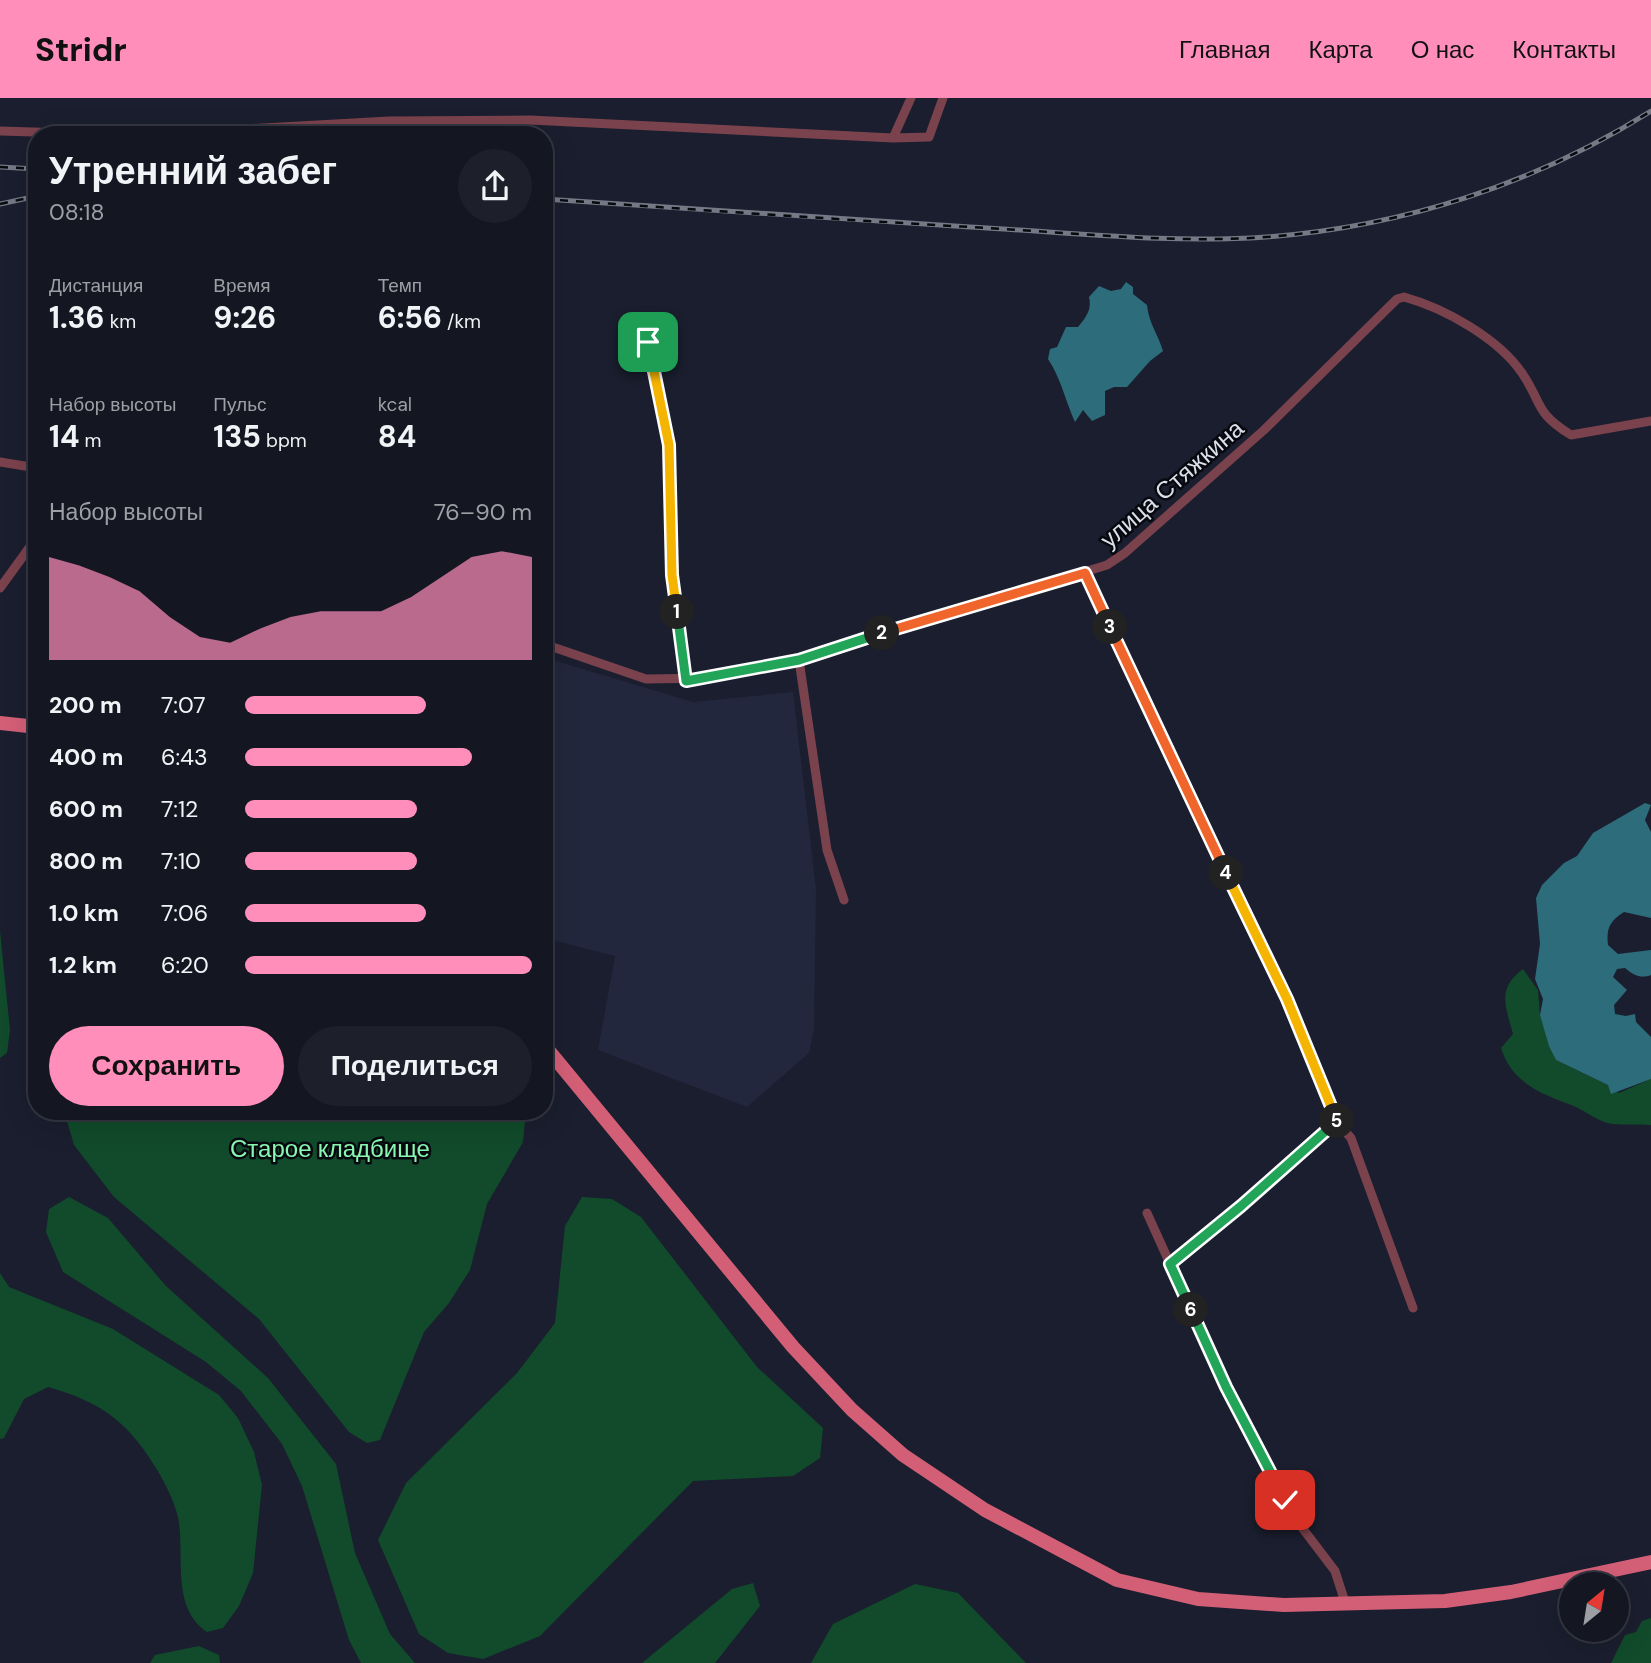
<!DOCTYPE html>
<html lang="ru">
<meta charset="utf-8">
<style>
:root{--surface:#141622;--page:#1d1f2a;--text:#f1f3f6;--muted:#9d9fa5;--line:#333540;--accent:#ff8ebb}
body{margin:0;font-family:"DM Sans",sans-serif;background:var(--page);color:var(--text);height:100vh;display:flex;flex-direction:column;font-size:26px;white-space:nowrap}
*{box-sizing:border-box;margin:0}
p{font-size:23px;color:var(--muted)}
.icon{flex:none;width:38px;height:38px;fill:none;stroke:currentColor;stroke-width:2;stroke-linecap:round;stroke-linejoin:round}
.map{position:relative;flex:1;overflow:hidden}
.details{position:absolute;left:28px;top:28px;width:525px;height:994px;display:flex;flex-direction:column;background:var(--surface);border-radius:28px;box-shadow:0 7px 28px #0002,0 0 0 2px var(--line)}
.details>*{flex:none}
.needle{width:46px;rotate:30deg}
.buttons{position:absolute;left:1559px;top:1474px;display:grid;gap:14px}
.buttons a{display:grid;place-items:center;width:70px;height:70px;border-radius:50%;background:var(--surface);box-shadow:0 7px 28px #0002,0 0 0 2px var(--line);font-size:35px}
.pin{position:absolute;display:grid;place-items:center;width:60px;height:60px;color:#fff;margin:-30px;border-radius:14px;box-shadow:0 4px 10px #0006}
.km{position:absolute;width:35px;height:35px;margin:-18px;border-radius:50%;background:#222;color:#fff;font-size:19px;line-height:35px;text-align:center}
.round{display:grid;place-items:center;flex:none;width:74px;height:74px;border-radius:37px;background:var(--page)}
.overview{display:flex;align-items:center;justify-content:space-between;height:119px;padding:0 21px}
h1{font-size:38px;font-weight:700;line-height:52px}
.stats{display:grid;grid-template-columns:repeat(3,1fr);gap:10px;height:119px;padding:7px 21px}
.stats div{display:grid;align-content:center}
.stats b{font-size:30px;font-weight:700}
.stats small{font-size:19px;font-weight:400}
.stats p{font-size:19px}
.chart{height:196px;padding:14px 21px}
.chart p{display:flex;justify-content:space-between}
.chart svg{width:100%;height:126px;margin-top:7px;fill:var(--accent);opacity:.7}
.action{display:flex;gap:14px;margin-top:auto;padding:14px 21px}
.action a{flex:1;height:80px;border-radius:42px;background:var(--accent);color:#111;font-size:28px;font-weight:700;line-height:80px;text-align:center}
.action a+a{background:var(--page);color:var(--text)}
ul{padding:0 21px;list-style:none;font-size:23px}
li{display:grid;grid-template-columns:112px 84px 1fr;align-items:center;height:52px}
li i{height:18px;border-radius:9px;background:var(--accent)}
header{display:flex;align-items:center;gap:42px;box-sizing:border-box;height:98px;padding:0 35px;background:var(--accent);color:#111}
header strong{font-size:33px}
nav{display:flex;gap:38px;margin-inline-start:auto;font-size:24px}
.map>svg:first-child{display:block}
</style>
<header>
<strong>Stridr</strong>
<nav><a>Главная</a><a>Карта</a><a>О нас</a><a>Контакты</a></nav>
</header>
<div class="map">
<svg width="1651" height="1565" viewBox="0 0 1651 1565">
<rect width="100%" height="100%" fill="#1a1e2e"/>
<path fill="#22273d" d="M 546,560 L 693,604 L 793,594 L 816,791 L 814,931 L 809,955 L 747,1009 L 598,952 L 615,858 L 544,840 L 544,647 L 549,626 L 555,629 L 544,619 Z"/>
<path fill="#114b2b" d="M 0,833 L 10,932 L 7,955 L 0,960 Z
M 1523,871 L 1538,892 L 1540,917 L 1556,962 L 1608,987 L 1619,995 L 1651,981 L 1651,1027 C 1638,1026 1625,1027 1613,1026 C 1598,1024 1587,1014 1574,1008 C 1541,996 1512,985 1501,950 L 1513,936 C 1506,909 1496,891 1523,871 Z
M 64,1013 L 526,1013 L 523,1044 L 487,1106 L 470,1172 L 449,1205 L 424,1234 L 380,1342 L 367,1345 L 349,1334 L 259,1221 L 114,1099 L 74,1047 Z
M 69,1099 L 108,1120 L 166,1188 L 268,1280 L 336,1366 L 355,1455 L 390,1536 L 415,1565 L 361,1565 L 349,1542 L 302,1388 L 282,1346 L 241,1293 L 206,1264 L 63,1174 L 46,1134 L 49,1111 Z
M 582,1099 L 612,1101 L 641,1119 L 757,1269 L 823,1330 L 820,1360 L 793,1378 L 693,1383 L 540,1538 L 483,1561 L 448,1555 L 419,1536 L 378,1442 L 406,1385 L 517,1275 L 555,1225 L 565,1128 Z
M 0,1175 L 9,1189 L 113,1231 L 219,1297 L 238,1320 L 254,1354 L 262,1387 L 253,1475 L 239,1508 L 223,1530 L 207,1534 C 172,1510 184,1462 179,1425 C 177,1409 167,1389 159,1375 C 129,1325 104,1305 48,1289 L 24,1301 L 4,1340 L 0,1341 Z
M 753,1485 L 760,1508 L 715,1565 L 642,1565 L 732,1491 Z
M 915,1486 L 958,1495 L 1026,1565 L 811,1565 L 833,1526 Z
M 1651,1520 L 1651,1565 L 1611,1565 L 1625,1537 L 1636,1534 L 1642,1523 Z
M 199,1548 L 219,1557 L 220,1565 L 150,1565 L 155,1557 Z"/>
<path fill="#2d6c7b" d="M 1126,184 L 1133,189 L 1133,196 L 1147,207 C 1149,226 1158,236 1163,253 L 1150,263 L 1127,289 L 1114,289 L 1105,293 L 1105,317 L 1092,323 L 1083,312 L 1075,324 C 1066,305 1061,280 1048,261 L 1050,251 L 1057,249 L 1066,229 L 1078,229 C 1086,219 1092,212 1089,199 L 1099,188 L 1111,193 L 1121,191 Z
M 1645,705 L 1651,707 L 1645,722 L 1651,734 L 1651,820 L 1624,814 C 1610,823 1606,830 1608,847 L 1618,856 L 1651,852 L 1651,877 C 1641,881 1633,877 1625,870 L 1617,871 L 1613,879 L 1627,892 L 1614,907 L 1615,916 L 1626,918 L 1635,916 L 1636,924 L 1651,939 L 1651,981 L 1611,996 L 1608,987 L 1556,962 L 1549,948 L 1540,917 L 1543,901 L 1535,881 L 1540,846 L 1536,800 L 1542,787 L 1564,765 L 1577,758 L 1593,735 Z"/>
<g fill="none" stroke-linecap="round" stroke-linejoin="round">
<path stroke="#7a424c" stroke-width="9" d="M 0,33 L 133,37 L 389,23 L 530,22 L 893,40 L 911,0
M 893,40 L 929,39 L 943,0
M 649,240 L 657,298 L 669,347 L 672,477 L 686,583
M 0,364 L 37,370
M 1085,475 L 1262,846 L 1337,1024 L 1351,1040 L 1413,1210
M 0,490 L 37,439
M 544,546 L 646,581 L 711,580 L 799,562 L 1107,467 L 1125,455 L 1264,332 L 1397,201 L 1404,199 C 1444,210 1498,240 1522,275 C 1543,306 1534,314 1571,337 L 1651,323
M 799,562 L 827,752 L 844,802
M 1147,1115 L 1226,1289 L 1297,1423 L 1335,1473 L 1345,1504
M 1170,1166 L 1337,1024"/>
<path stroke="#d35f77" stroke-width="14" d="M 0,625 L 37,629
M 544,947 L 793,1249 L 852,1312 L 903,1357 L 985,1412 L 1117,1482 L 1198,1501 L 1284,1507 L 1445,1503 L 1511,1494 L 1651,1464"/>
<defs>
<path id="rail" d="M 0,69 L 37,71
M 544,101 C 686,111 828,121 970,129 C 1068,134 1168,146 1266,139 C 1402,129 1535,86 1651,13
M 0,106 L 37,98"/>
</defs>
<use href="#rail" stroke="#757986" stroke-width="5"/>
<use href="#rail" stroke="#07090f" stroke-width="2.5" stroke-dasharray="8" stroke-linecap="butt"/>
</g>
<g fill="none" stroke-linecap="round" stroke-linejoin="round">
<defs>
<path id="split-1" d="M 648,244 L 669,347 L 672,477 L 677,514"/>
<path id="split-2" d="M 677,514 L 686,583 L 799,562 L 882,535"/>
<path id="split-3" d="M 882,535 L 1085,475 L 1110,529"/>
<path id="split-4" d="M 1110,529 L 1226,775"/>
<path id="split-5" d="M 1226,775 L 1287,901 L 1337,1023"/>
<path id="split-6" d="M 1191,1212 L 1170,1166 L 1241,1108 L 1337,1023"/>
<path id="split-7" d="M 1191,1212 L 1226,1289 L 1285,1402"/>
</defs>
<use href="#split-1" stroke="#fff" stroke-width="14"/>
<use href="#split-2" stroke="#fff" stroke-width="14"/>
<use href="#split-3" stroke="#fff" stroke-width="14"/>
<use href="#split-4" stroke="#fff" stroke-width="14"/>
<use href="#split-5" stroke="#fff" stroke-width="14"/>
<use href="#split-6" stroke="#fff" stroke-width="14"/>
<use href="#split-7" stroke="#fff" stroke-width="14"/>
<use href="#split-1" stroke="#f5b400" stroke-width="9"/>
<use href="#split-2" stroke="#22a559" stroke-width="9"/>
<use href="#split-3" stroke="#f0652b" stroke-width="9"/>
<use href="#split-4" stroke="#f0652b" stroke-width="9"/>
<use href="#split-5" stroke="#f5b400" stroke-width="9"/>
<use href="#split-6" stroke="#22a559" stroke-width="9"/>
<use href="#split-7" stroke="#22a559" stroke-width="9"/>
</g>
<g text-anchor="middle" stroke-width="5" stroke-linejoin="round" paint-order="stroke">
<g font-size="24" fill="#dbdfea" stroke="#07090f">
<text transform="translate(1172 386) rotate(-41)" y="8">улица Стяжкина</text>
</g>
<g font-size="24" fill="#88f8b2" stroke="#07090f">
<text x="330" y="1059">Старое кладбище</text>
</g>
</g>
</svg>
<div class="buttons">
<a><svg class="needle" viewBox="-14 -14 28 28"><path d="M0-13l5 13h-10z" fill="#e53935"/><path d="M0 13l5-13h-10z" fill="#9d9fa5"/></svg></a>
</div>
<div class="pin" style="left:648px;top:244px;background:#1e9e55"><svg class="icon" aria-label="arrive" viewBox="0 0 24 24"><path d="M6 21V4h12l-3 4 3 4H6"/></svg></div>
<div class="pin" style="left:1285px;top:1402px;background:#d93025"><svg class="icon" aria-label="check" viewBox="0 0 24 24"><path d="M5 12l5 5 9-10"/></svg></div>
<b class="km" style="left:677px;top:514px">1</b>
<b class="km" style="left:882px;top:535px">2</b>
<b class="km" style="left:1110px;top:529px">3</b>
<b class="km" style="left:1226px;top:775px">4</b>
<b class="km" style="left:1337px;top:1023px">5</b>
<b class="km" style="left:1191px;top:1212px">6</b>
<section class="details">
<div class="overview"><div><h1>Утренний забег</h1><p>08:18</p></div><a class="round"><svg class="icon" aria-label="share" viewBox="0 0 24 24"><path d="M12 15V3M7 8l5-5 5 5M5 13v7h14v-7"/></svg></a></div>
<div class="stats">
<div><p>Дистанция</p><b>1.36<small> km</small></b></div>
<div><p>Время</p><b>9:26</b></div>
<div><p>Темп</p><b>6:56<small> /km</small></b></div>
</div>
<div class="stats">
<div><p>Набор высоты</p><b>14<small> m</small></b></div>
<div><p>Пульс</p><b>135<small> bpm</small></b></div>
<div><p>kcal</p><b>84</b></div>
</div>
<div class="chart"><p><span>Набор высоты</span>76–90 m</p>
<svg viewBox="0 0 160 44" preserveAspectRatio="none"><path d="M0 44V8L10 11L20 15L30 20L40 29L50 36L60 38L70 33L80 29L90 27L100 27L110 27L120 22L130 15L140 8L150 6L160 8V44z"/></svg>
</div>
<ul>
<li><b>200 m</b>7:07<i style="width:63%"></i></li>
<li><b>400 m</b>6:43<i style="width:79%"></i></li>
<li><b>600 m</b>7:12<i style="width:60%"></i></li>
<li><b>800 m</b>7:10<i style="width:60%"></i></li>
<li><b>1.0 km</b>7:06<i style="width:63%"></i></li>
<li><b>1.2 km</b>6:20<i style="width:100%"></i></li>
</ul>
<div class="action"><a>Сохранить</a><a>Поделиться</a></div>
</section>
</div>
